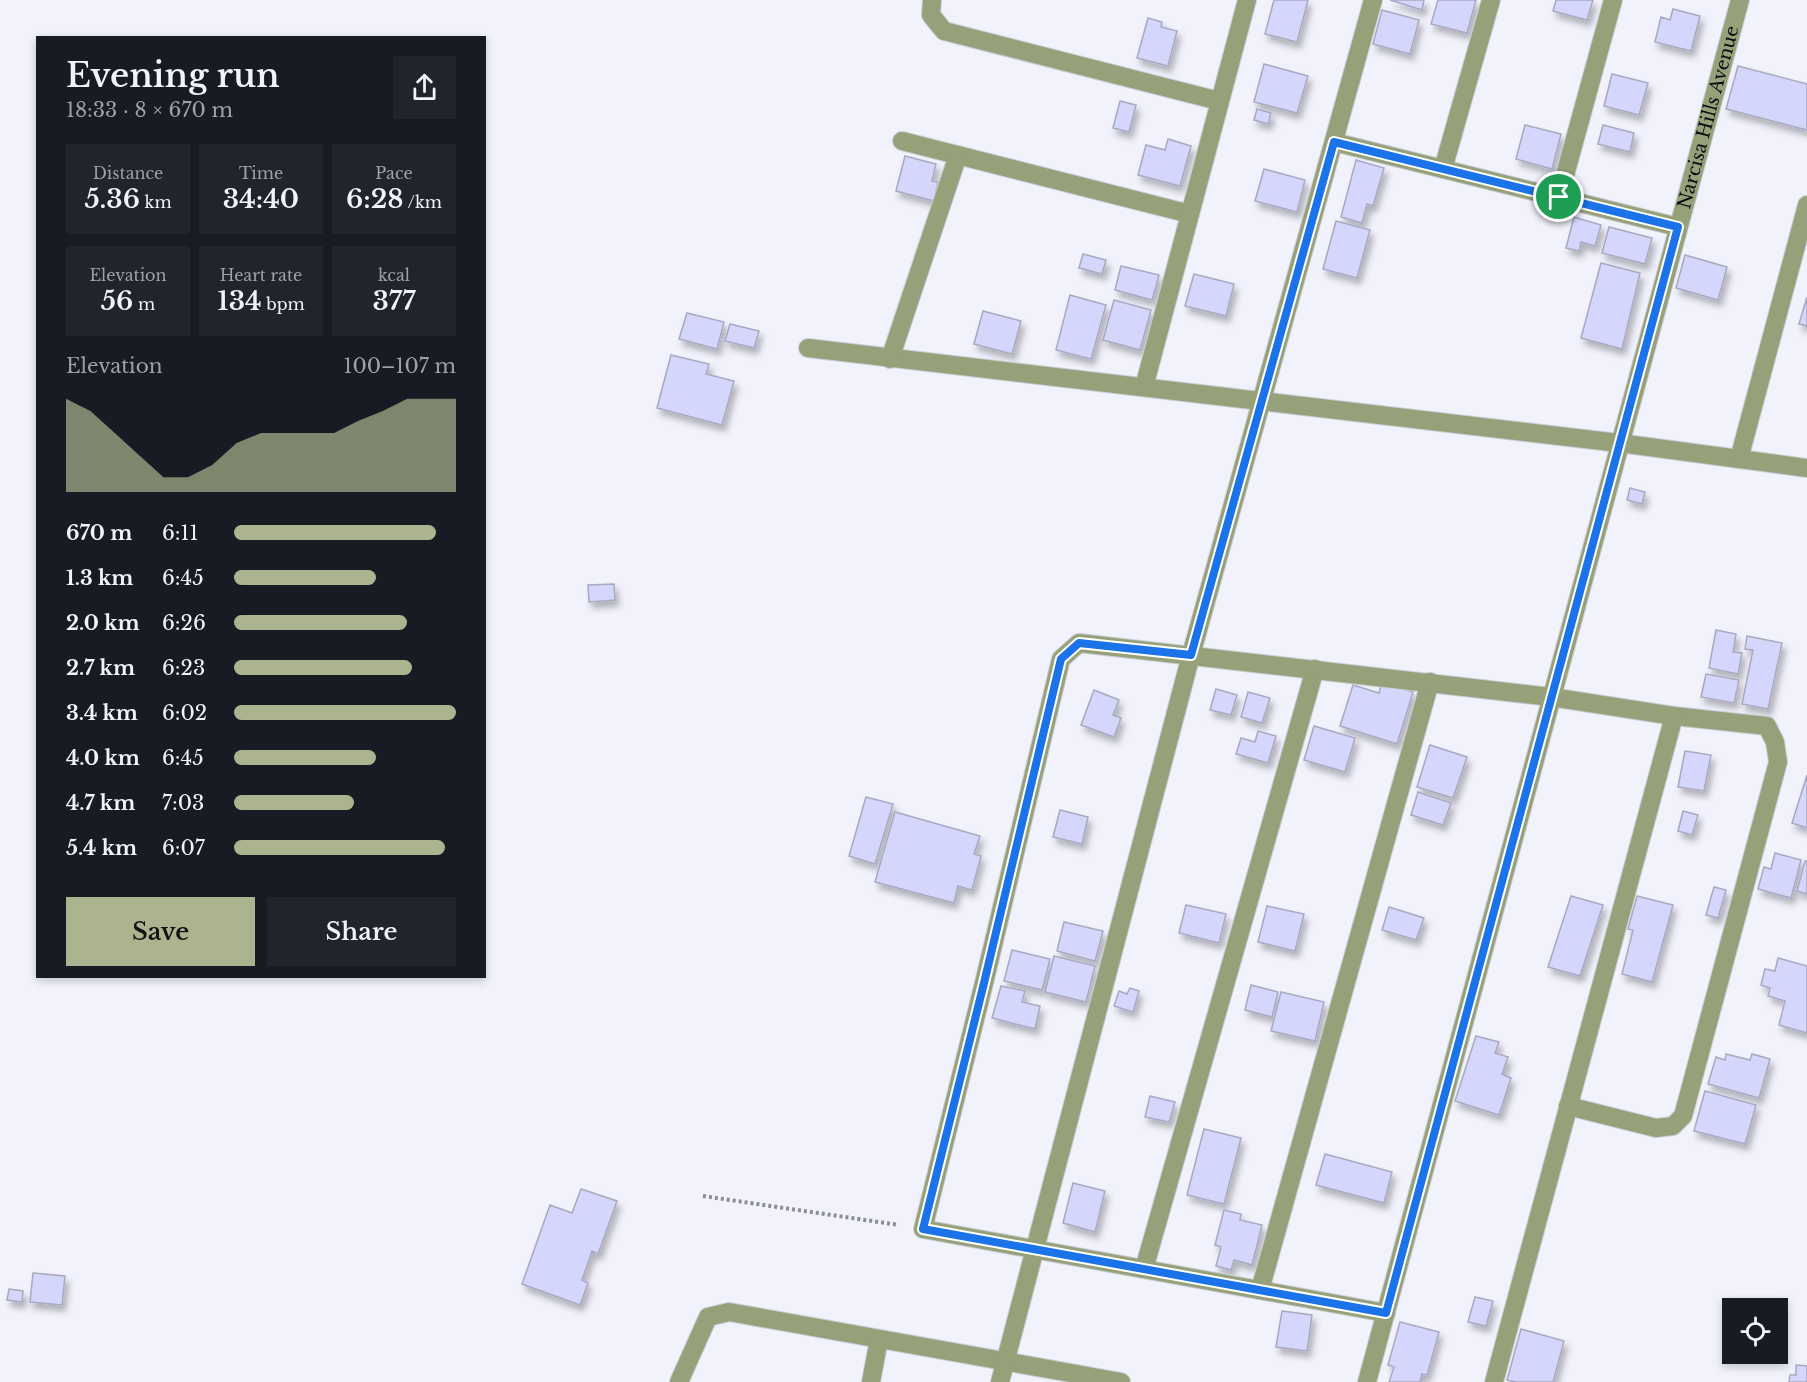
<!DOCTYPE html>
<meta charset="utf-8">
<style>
:root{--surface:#171b24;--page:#20242c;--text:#f1f3f6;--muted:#9ea1a6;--accent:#abb48e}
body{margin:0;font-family:"Libre Baskerville",serif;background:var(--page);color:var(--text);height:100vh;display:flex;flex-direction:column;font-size:22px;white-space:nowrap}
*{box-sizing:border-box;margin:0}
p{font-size:20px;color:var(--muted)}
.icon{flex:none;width:33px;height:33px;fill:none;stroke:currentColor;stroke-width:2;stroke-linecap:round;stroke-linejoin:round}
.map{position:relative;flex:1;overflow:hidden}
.sheet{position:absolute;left:36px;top:36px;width:450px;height:942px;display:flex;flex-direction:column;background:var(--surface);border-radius:0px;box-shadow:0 3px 9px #0003}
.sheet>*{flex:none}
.buttons{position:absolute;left:1722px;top:1298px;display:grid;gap:12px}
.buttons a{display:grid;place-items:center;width:66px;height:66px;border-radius:0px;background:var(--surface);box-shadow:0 3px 9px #0003;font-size:30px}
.pin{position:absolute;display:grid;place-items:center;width:51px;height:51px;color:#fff;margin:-26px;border:3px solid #fff;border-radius:50%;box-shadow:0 2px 6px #0007}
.round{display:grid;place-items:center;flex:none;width:63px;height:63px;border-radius:0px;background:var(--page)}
.summary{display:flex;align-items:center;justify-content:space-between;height:102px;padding:0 30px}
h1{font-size:33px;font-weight:600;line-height:45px}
.stats{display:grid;grid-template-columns:repeat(3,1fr);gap:9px;height:102px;padding:6px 30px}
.stats div{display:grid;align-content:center;border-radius:0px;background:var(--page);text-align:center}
.stats b{font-size:26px;font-weight:600}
.stats small{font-size:16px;font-weight:400}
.stats p{font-size:16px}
.chart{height:168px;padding:12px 30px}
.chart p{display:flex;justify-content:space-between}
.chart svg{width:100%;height:108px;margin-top:6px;fill:var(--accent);opacity:.7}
.action{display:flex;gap:12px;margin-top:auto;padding:12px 30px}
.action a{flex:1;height:69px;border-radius:0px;background:var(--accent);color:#111;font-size:24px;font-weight:600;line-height:69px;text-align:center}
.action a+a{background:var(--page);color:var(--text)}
ul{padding:0 30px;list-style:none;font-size:20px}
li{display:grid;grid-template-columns:96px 72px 1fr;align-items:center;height:45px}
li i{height:15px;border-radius:8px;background:var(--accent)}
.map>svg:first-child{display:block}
</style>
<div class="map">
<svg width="1807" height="1382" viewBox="0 0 1807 1382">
<defs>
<filter id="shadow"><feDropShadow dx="3.5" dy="6" stdDeviation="3" flood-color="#0004"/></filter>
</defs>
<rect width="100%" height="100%" fill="#f1f2fc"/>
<path fill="#d5d6fb" stroke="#a8a9c0" stroke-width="1.5" filter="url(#shadow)" d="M 1274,0 L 1308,0 L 1297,42 L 1265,34 Z
M 1390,0 L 1424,0 L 1422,10 Z
M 1438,0 L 1476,0 L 1467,33 L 1431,24 Z
M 1556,0 L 1593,0 L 1587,20 L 1553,11 Z
M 1673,9 L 1700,16 L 1691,51 L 1655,42 L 1661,17 L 1670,20 Z
M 1382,10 L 1419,20 L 1410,54 L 1373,44 Z
M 1148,18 L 1162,22 L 1161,27 L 1177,31 L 1168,66 L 1137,58 Z
M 1264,64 L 1308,76 L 1297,113 L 1254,102 Z
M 1738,66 L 1807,84 L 1807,130 L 1726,109 Z
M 1612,74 L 1648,83 L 1639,115 L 1604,106 Z
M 1120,101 L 1136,105 L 1129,132 L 1113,128 Z
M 1257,109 L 1271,113 L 1268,124 L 1254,120 Z
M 1525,125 L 1561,134 L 1552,169 L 1516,159 Z
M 1603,125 L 1634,133 L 1630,152 L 1598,144 Z
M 1168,139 L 1191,146 L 1180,186 L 1138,175 L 1146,145 L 1165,150 Z
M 905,156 L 936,164 L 932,181 L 938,182 L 934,201 L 896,191 Z
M 1356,160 L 1384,168 L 1373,206 L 1367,204 L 1362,223 L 1341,217 Z
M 1264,169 L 1305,180 L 1297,212 L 1255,201 Z
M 1574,217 L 1601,225 L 1595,246 L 1581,242 L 1579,251 L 1566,248 Z
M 1336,221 L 1370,230 L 1357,278 L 1323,269 Z
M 1609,227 L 1652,238 L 1645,264 L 1602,253 Z
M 1083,254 L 1106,260 L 1102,274 L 1079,268 Z
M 1685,255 L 1727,267 L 1718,300 L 1676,288 Z
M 1601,263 L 1640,273 L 1622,349 L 1581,338 Z
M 1121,266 L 1159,275 L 1152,300 L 1115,290 Z
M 1194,274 L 1234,284 L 1226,316 L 1185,306 Z
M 1070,295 L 1106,305 L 1091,359 L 1056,350 Z
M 1807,297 L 1807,326 L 1799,324 Z
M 1114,300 L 1151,310 L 1140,350 L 1103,340 Z
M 983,311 L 1021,321 L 1012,354 L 974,344 Z
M 687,313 L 724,322 L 717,349 L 679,339 Z
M 730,324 L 759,331 L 754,348 L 725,341 Z
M 671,355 L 709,364 L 706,374 L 734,381 L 722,425 L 657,408 Z
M 1630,488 L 1645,492 L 1642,504 L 1627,500 Z
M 614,584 L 615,600 L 589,602 L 588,585 Z
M 1716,630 L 1736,634 L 1733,652 L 1742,653 L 1738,674 L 1709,668 Z
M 1747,636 L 1782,643 L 1768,709 L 1742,704 L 1753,650 L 1745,649 Z
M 1706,674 L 1739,680 L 1734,703 L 1701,697 Z
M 1382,682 L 1413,692 L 1397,744 L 1340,726 L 1353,685 L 1379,693 Z
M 1216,689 L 1237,695 L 1231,715 L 1210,710 Z
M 1094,690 L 1119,700 L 1113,715 L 1121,718 L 1114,737 L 1081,725 Z
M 1248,692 L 1270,698 L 1262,723 L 1241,717 Z
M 1314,726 L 1355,738 L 1345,772 L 1304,760 Z
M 1258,731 L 1276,736 L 1268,763 L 1236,754 L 1241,738 L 1255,742 Z
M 1430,745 L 1467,757 L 1453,798 L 1417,787 Z
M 1685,751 L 1711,755 L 1704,791 L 1678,787 Z
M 1807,775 L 1807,828 L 1792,823 Z
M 1418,792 L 1451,803 L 1443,825 L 1411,815 Z
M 866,797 L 893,804 L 875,864 L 849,856 Z
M 1060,810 L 1088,817 L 1082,844 L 1053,837 Z
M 1683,811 L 1698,815 L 1692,835 L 1678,831 Z
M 895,812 L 980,836 L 974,854 L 981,856 L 972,890 L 958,886 L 954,903 L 875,882 Z
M 1775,853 L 1801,860 L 1791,898 L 1758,889 L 1764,867 L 1771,869 Z
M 1805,861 L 1807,861 L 1807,894 L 1797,891 Z
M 1714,887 L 1726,890 L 1718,918 L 1706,915 Z
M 1571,896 L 1603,905 L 1580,976 L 1548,967 Z
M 1637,896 L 1673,905 L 1652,982 L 1622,974 L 1633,930 L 1628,929 Z
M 1186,905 L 1226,914 L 1219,943 L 1179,933 Z
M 1267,906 L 1304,914 L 1295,951 L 1258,942 Z
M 1389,907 L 1424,918 L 1416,940 L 1382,930 Z
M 1064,922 L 1103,931 L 1095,961 L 1057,951 Z
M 1012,950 L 1050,959 L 1042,990 L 1004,981 Z
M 1054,956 L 1095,966 L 1086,1002 L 1045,992 Z
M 1778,958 L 1807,966 L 1807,1033 L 1779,1025 L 1785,1001 L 1768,996 L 1770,988 L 1761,985 L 1765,969 L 1775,971 Z
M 1251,985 L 1278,992 L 1272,1017 L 1245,1010 Z
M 1001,986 L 1025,991 L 1022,1002 L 1040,1006 L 1035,1029 L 992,1018 Z
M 1130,988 L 1139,991 L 1133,1012 L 1114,1006 L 1119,991 L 1127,994 Z
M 1281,992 L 1324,1002 L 1315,1041 L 1271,1031 Z
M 1476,1036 L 1499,1042 L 1495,1053 L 1508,1057 L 1502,1074 L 1511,1078 L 1499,1115 L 1455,1101 Z
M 1726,1054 L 1750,1060 L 1752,1054 L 1770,1059 L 1759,1098 L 1708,1084 L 1716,1057 L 1725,1060 Z
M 1705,1091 L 1756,1105 L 1745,1144 L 1694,1131 Z
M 1150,1096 L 1175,1102 L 1169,1122 L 1145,1117 Z
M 1204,1129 L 1241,1138 L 1224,1204 L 1187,1195 Z
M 1325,1154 L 1392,1172 L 1384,1203 L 1316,1185 Z
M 1073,1183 L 1105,1191 L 1095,1232 L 1063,1223 Z
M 581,1189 L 617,1201 L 598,1254 L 592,1251 L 582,1280 L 588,1283 L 580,1305 L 522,1284 L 550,1205 L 572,1213 Z
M 1224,1210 L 1241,1214 L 1240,1220 L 1262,1225 L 1252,1265 L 1234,1260 L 1231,1270 L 1216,1266 L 1221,1247 L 1215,1245 Z
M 33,1273 L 65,1276 L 62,1305 L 30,1302 Z
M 9,1289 L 23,1291 L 22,1302 L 7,1300 Z
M 1475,1297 L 1493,1301 L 1486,1326 L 1468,1322 Z
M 1282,1311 L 1312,1315 L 1307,1351 L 1276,1347 Z
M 1400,1322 L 1439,1332 L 1427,1375 L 1422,1374 L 1420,1382 L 1389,1382 L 1394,1367 L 1388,1365 Z
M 1521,1329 L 1564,1341 L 1553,1382 L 1516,1382 L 1507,1380 Z
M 1796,1365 L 1807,1366 L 1807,1382 L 1789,1382 L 1790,1375 L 1796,1375 Z"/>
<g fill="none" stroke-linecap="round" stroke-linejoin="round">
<defs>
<g id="street">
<path d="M 932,0 L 931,15 L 944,31 L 1219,101"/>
<path d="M 902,141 L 1190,214"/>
<path d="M 1334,142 L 1678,227"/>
<path d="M 1443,169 L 1491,0"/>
<path d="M 1559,197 L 1613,0"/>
<path d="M 808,348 L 1619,443 L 1807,468"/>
<path d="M 890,359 L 958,155"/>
<path d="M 1144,387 L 1247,0"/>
<path d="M 1739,459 L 1807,205"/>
<path d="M 1144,1269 L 1315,669"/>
<path d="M 1260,1290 L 1430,682"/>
<path d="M 1386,1313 L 923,1229 L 984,983 L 1061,659 L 1079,643 L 1551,697 L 1674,716 L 1767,726 L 1775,742 L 1778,762 L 1683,1116 L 1673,1126 L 1656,1128 L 1568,1106"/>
<path d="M 679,1382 L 708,1317 L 729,1312 L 1121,1382"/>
<path d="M 871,1382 L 879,1339"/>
<path d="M 1000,1382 L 1191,655 L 1373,0"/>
<path id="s1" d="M 1367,1382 L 1740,0"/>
<path d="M 1494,1382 L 1674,716"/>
</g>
</defs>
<use href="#street" stroke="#cccdd7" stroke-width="20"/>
<path stroke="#8b8c95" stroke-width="4" stroke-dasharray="3 3" stroke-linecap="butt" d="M 703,1196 L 899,1225"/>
<use href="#street" stroke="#96a17a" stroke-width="18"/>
</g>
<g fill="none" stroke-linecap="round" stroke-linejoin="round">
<defs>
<path id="route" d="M 1334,142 L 1678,227 L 1386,1313 L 923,1229 L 984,983 L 1061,659 L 1079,643 L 1191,655 Z"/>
</defs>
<use href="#route" stroke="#fff" stroke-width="12"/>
<use href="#route" stroke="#1a73e8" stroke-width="8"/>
</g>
<g text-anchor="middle" stroke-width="4.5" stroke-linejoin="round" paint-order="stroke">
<g font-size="18" fill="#0b0b13" stroke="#fff">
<text dy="6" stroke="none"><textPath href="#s1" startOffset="1310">Narcisa Hills Avenue</textPath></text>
</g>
</g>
</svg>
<div class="buttons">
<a><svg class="icon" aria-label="locate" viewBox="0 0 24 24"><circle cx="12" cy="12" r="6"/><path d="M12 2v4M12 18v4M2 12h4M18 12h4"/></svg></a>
</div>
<div class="pin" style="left:1559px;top:197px;background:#1e9e55"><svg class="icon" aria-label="arrive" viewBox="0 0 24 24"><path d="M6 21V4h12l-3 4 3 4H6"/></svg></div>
<section class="sheet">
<div class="summary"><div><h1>Evening run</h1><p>18:33 · 8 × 670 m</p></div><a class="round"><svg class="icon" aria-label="share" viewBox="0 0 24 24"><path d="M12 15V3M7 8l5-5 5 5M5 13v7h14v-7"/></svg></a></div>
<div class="stats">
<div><p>Distance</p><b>5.36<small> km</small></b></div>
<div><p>Time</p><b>34:40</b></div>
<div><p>Pace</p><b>6:28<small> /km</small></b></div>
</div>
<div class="stats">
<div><p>Elevation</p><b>56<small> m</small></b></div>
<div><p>Heart rate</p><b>134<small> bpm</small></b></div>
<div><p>kcal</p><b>377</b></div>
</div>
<div class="chart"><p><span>Elevation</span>100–107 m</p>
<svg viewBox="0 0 160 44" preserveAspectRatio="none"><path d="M0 44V6L10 11L20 20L30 29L40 38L50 38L60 33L70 24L80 20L90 20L100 20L110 20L120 15L130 11L140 6L150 6L160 6V44z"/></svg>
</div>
<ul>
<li><b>670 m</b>6:11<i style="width:91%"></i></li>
<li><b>1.3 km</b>6:45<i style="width:64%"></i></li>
<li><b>2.0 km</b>6:26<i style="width:78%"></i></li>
<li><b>2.7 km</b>6:23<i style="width:80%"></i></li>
<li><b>3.4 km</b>6:02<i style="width:100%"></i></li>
<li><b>4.0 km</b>6:45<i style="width:64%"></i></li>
<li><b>4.7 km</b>7:03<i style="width:54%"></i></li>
<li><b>5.4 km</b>6:07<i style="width:95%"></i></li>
</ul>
<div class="action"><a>Save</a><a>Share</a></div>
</section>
</div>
